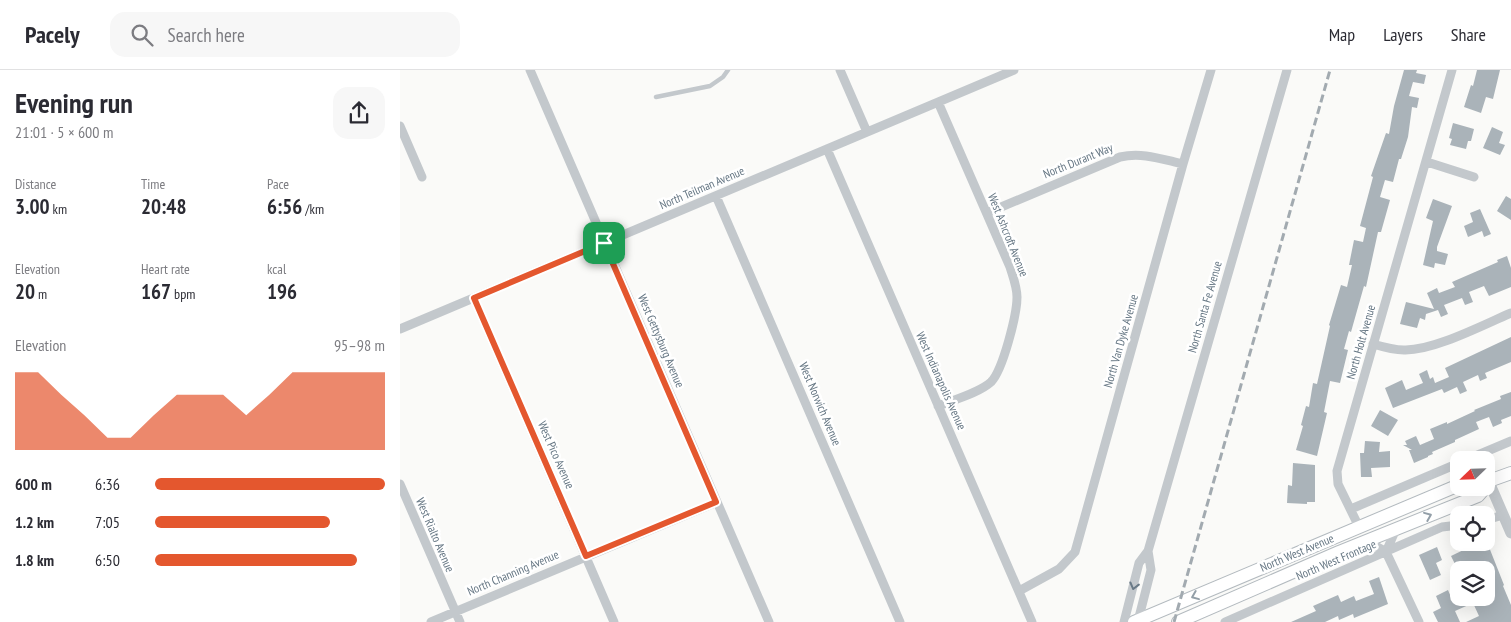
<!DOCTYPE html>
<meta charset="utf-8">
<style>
:root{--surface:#fff;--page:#f7f7f7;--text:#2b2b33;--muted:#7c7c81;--line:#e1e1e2;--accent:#e4572e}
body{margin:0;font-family:"PT Sans Narrow",sans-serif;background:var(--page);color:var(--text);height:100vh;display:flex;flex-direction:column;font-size:19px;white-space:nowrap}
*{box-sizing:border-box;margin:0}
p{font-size:16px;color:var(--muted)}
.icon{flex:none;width:28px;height:28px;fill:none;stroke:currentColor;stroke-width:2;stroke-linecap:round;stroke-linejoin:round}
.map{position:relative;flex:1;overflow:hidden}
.details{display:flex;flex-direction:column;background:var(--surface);width:400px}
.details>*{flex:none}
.needle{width:32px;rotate:247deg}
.fabs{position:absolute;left:1050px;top:381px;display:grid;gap:10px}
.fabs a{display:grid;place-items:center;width:45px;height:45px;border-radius:10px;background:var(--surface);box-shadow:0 5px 20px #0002;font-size:25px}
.pin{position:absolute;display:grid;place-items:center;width:42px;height:42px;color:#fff;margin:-21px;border-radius:10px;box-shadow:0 2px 8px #0006}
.round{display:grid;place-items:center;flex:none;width:52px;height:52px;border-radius:15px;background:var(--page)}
.summary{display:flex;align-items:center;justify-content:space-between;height:85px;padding:0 15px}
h1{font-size:28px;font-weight:700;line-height:38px}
.figures{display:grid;grid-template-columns:repeat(3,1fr);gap:8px;height:85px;padding:5px 15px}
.figures div{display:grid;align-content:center}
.figures b{font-size:21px;font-weight:700}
.figures small{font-size:14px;font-weight:400}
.figures p{font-size:14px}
.chart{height:140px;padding:10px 15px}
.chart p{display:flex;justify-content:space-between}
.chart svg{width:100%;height:90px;margin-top:5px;fill:var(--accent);opacity:.7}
ul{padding:0 15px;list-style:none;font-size:16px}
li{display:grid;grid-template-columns:80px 60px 1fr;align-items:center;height:38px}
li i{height:12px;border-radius:6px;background:var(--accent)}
header{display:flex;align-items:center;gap:30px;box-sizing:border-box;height:70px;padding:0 25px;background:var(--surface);border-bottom:1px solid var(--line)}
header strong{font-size:24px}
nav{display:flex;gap:28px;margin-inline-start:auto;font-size:18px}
.search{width:350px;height:45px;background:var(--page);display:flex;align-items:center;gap:12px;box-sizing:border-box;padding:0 18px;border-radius:15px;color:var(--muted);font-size:19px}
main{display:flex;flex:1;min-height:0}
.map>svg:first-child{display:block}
</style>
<header>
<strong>Pacely</strong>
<div class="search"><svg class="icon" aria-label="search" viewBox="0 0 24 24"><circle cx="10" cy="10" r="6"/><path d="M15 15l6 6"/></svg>Search here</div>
<nav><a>Map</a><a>Layers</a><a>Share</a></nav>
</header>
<main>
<section class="details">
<div class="summary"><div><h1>Evening run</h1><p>21:01 · 5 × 600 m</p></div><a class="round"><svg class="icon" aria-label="share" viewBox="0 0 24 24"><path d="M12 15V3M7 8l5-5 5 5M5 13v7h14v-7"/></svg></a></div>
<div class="figures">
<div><p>Distance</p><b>3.00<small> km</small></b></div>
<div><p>Time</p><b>20:48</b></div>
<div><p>Pace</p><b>6:56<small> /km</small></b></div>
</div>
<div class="figures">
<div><p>Elevation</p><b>20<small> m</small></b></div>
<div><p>Heart rate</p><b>167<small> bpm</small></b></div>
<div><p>kcal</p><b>196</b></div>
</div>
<div class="chart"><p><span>Elevation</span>95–98 m</p>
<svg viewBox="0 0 160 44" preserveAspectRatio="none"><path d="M0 44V6L10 6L20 17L30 27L40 38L50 38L60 27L70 17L80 17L90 17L100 27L110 17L120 6L130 6L140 6L150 6L160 6V44z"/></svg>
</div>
<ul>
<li><b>600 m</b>6:36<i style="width:100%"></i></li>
<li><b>1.2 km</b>7:05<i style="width:76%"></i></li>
<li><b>1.8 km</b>6:50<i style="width:88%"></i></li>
</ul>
</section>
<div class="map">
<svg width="1111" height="552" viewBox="0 0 1111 552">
<rect width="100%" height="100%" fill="#fafaf8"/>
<path fill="#aab3b9" d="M 1004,0 L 1017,0 L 1016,3 L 1026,5 L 1024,14 L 1013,12 L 1009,26 L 1019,28 L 1017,38 L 1012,37 L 1008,67 L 1001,89 L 999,89 L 993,112 L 985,110 L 980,127 L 990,130 L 981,162 L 978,162 L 966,217 L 964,216 L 951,262 L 949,261 L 944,279 L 948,280 L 940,313 L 930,311 L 924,342 L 927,343 L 917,386 L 896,380 L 903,356 L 901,355 L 906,336 L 909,337 L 913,313 L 917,314 L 930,256 L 929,255 L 941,215 L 947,217 L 952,195 L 949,195 L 954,170 L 963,172 L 966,158 L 960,156 L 973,107 L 971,106 L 986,63 L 989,64 L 994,36 Z
M 1077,0 L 1100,0 L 1093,29 L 1086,27 L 1081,43 L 1064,37 L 1071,15 L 1073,16 Z
M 1053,53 L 1074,59 L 1071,71 L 1068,71 L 1066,79 L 1050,75 L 1052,69 L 1049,68 Z
M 1092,57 L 1103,62 L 1099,73 L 1105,75 L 1100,85 L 1083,78 Z
M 1106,126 L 1111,129 L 1111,150 L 1097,141 Z
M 1033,129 L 1052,136 L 1037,177 L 1037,181 L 1048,184 L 1045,195 L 1035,193 L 1034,198 L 1023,195 L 1033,151 L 1026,148 Z
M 1080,139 L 1091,164 L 1084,167 L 1082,161 L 1068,167 L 1064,156 L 1073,152 L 1070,143 Z
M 1107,186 L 1111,198 L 1111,217 L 1089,226 L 1084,216 L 1069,222 L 1073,232 L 1065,235 L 1062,228 L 1044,235 L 1048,244 L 1041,247 L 1038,240 L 1026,244 L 1025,250 L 1020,248 L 1017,258 L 1000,254 L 1006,232 L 1034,239 L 1027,223 L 1037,218 L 1039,223 L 1055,217 L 1052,212 L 1098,192 L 1097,190 Z
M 1111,267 L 1111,292 L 1085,303 L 1087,308 L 1080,311 L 1078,305 L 1063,312 L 1067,321 L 1060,324 L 1057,317 L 1044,323 L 1042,319 L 993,338 L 985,318 L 1002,310 L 1006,320 L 1023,313 L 1019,304 L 1027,300 L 1030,309 L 1033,307 L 1035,313 L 1049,307 L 1045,298 Z
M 1111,322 L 1111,346 L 1101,350 L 1102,353 L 1093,357 L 1089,347 L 1076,352 L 1079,359 L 1055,370 L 1055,372 L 1032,382 L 1033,384 L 1028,386 L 1028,387 L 1014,393 L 1009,380 L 1012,380 L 1003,375 L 1007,375 L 1005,371 L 1016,366 L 1020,375 L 1034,369 L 1030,359 L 1047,352 L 1047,354 L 1075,341 L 1074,340 L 1101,329 L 1100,326 Z
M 980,340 L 998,350 L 988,366 L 971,356 Z
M 965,371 L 980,372 L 979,382 L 990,381 L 990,397 L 971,398 L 972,407 L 961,407 L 960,383 L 964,383 Z
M 893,393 L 915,395 L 915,432 L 907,432 L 907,434 L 887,433 L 888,415 L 892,416 Z
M 1080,472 L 1087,472 L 1104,515 L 1103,516 L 1111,535 L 1111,552 L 1066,552 L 1079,546 L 1073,533 L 1055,541 L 1060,552 L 1038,552 L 1033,542 L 1041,538 L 1036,526 L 1048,520 L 1053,532 L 1065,528 L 1086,528 L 1086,500 L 1058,500 L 1051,486 Z
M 1037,477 L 1042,490 L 1036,493 L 1041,505 L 1030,510 L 1019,485 Z
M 979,507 L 988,534 L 954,548 L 953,544 L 939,550 L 938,546 L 925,552 L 891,552 L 916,541 L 913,536 L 938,525 L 941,532 L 954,526 L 956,531 L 974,524 L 969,511 Z"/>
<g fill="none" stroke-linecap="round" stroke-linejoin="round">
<defs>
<path id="secondary" d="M 1086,412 L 1111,403
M 734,552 L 1059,415
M 778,552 L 939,482 L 1078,426 L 1085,418"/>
</defs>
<use href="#secondary" stroke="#b3babf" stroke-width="14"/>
<path stroke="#c3c8cc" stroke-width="4.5" d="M 256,27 L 310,16 L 323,7 L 328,0"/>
<path stroke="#c3c8cc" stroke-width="9" d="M 130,0 L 369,552
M 440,0 L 467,62
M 0,56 L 22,107
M 427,79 L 632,552
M 1027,92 L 1074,107
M 316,126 L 500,552
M 587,143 L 720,87 C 742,82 761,89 783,94
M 74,228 L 214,552
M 0,259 L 614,0
M 973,274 C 983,277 993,280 1004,280 C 1033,281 1083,255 1111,243
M 538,336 C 553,330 579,323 591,312 C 603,300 617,244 617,227 C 617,217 613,207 610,197 L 538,32
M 1066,390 L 1111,371
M 0,414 L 60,552
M 951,439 L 1059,393
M 1086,450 L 1103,445
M 959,457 L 938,414 L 937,401 L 1052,0
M 967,471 L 986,482 L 1019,552
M 986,482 L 996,459
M 619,521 L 659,499 L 675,482 L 783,94 L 811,0
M 738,551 L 751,500 L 748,481
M 31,552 L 317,432
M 724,552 L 739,493 L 748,481 L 887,0
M 825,552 L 1042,457 L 1059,455"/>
<path stroke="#c3c8cc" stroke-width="11" d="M 1089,412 L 1111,463"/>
<use href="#secondary" stroke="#fff" stroke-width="12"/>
<path stroke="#a2aab0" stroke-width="3" stroke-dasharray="8 4" stroke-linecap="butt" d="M 774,552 L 930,0"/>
</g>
<defs><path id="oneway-chevron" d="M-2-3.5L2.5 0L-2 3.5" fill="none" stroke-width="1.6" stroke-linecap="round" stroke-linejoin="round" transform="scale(1.25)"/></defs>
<g stroke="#939fa8">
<use href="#oneway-chevron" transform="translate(1028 446) rotate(-22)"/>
<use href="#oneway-chevron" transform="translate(795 526) rotate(158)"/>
</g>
<use stroke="#6a7a87" href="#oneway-chevron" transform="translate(734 516) rotate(104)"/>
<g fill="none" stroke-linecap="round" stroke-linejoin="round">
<defs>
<path id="route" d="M 204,173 L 316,432 L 186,486 L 74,228 Z"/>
</defs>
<use href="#route" stroke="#fff" stroke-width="10"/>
<use href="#route" stroke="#e4572e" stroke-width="6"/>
</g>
<g text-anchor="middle" stroke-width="5" stroke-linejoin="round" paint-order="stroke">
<g font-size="12" fill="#657683" stroke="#fff">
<text transform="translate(678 91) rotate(-22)" y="4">North Durant Way</text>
<text transform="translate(302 118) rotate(-23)" y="4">North Teilman Avenue</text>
<text transform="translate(608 165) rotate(68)" y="4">West Ashcroft Avenue</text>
<text transform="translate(805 237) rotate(-74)" y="4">North Santa Fe Avenue</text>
<text transform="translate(261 271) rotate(67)" y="4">West Gettysburg Avenue</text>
<text transform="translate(721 271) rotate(-74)" y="4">North Van Dyke Avenue</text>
<text transform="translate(961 272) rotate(-74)" y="4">North Holt Avenue</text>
<text transform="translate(541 311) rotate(66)" y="4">West Indianapolis Avenue</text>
<text transform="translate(420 334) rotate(67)" y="4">West Norwich Avenue</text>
<text transform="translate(156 385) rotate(66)" y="4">West Pico Avenue</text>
<text transform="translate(35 465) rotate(67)" y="4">West Rialto Avenue</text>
<text transform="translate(897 483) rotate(-23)" y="4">North West Avenue</text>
<text transform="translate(936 490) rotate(-23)" y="4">North West Frontage</text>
<text transform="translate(113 503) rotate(-23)" y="4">North Channing Avenue</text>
</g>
</g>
</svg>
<div class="fabs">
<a><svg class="needle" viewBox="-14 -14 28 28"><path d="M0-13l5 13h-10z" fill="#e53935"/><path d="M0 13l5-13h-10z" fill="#7c7c81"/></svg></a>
<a><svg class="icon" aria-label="locate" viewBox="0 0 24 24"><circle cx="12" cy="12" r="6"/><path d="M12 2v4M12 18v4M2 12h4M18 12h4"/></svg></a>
<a><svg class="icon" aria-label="layers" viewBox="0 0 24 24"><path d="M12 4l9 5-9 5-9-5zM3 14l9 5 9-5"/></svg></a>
</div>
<div class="pin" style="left:204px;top:173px;background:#1e9e55"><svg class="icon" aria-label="arrive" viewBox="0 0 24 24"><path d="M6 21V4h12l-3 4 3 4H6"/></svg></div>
</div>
</main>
